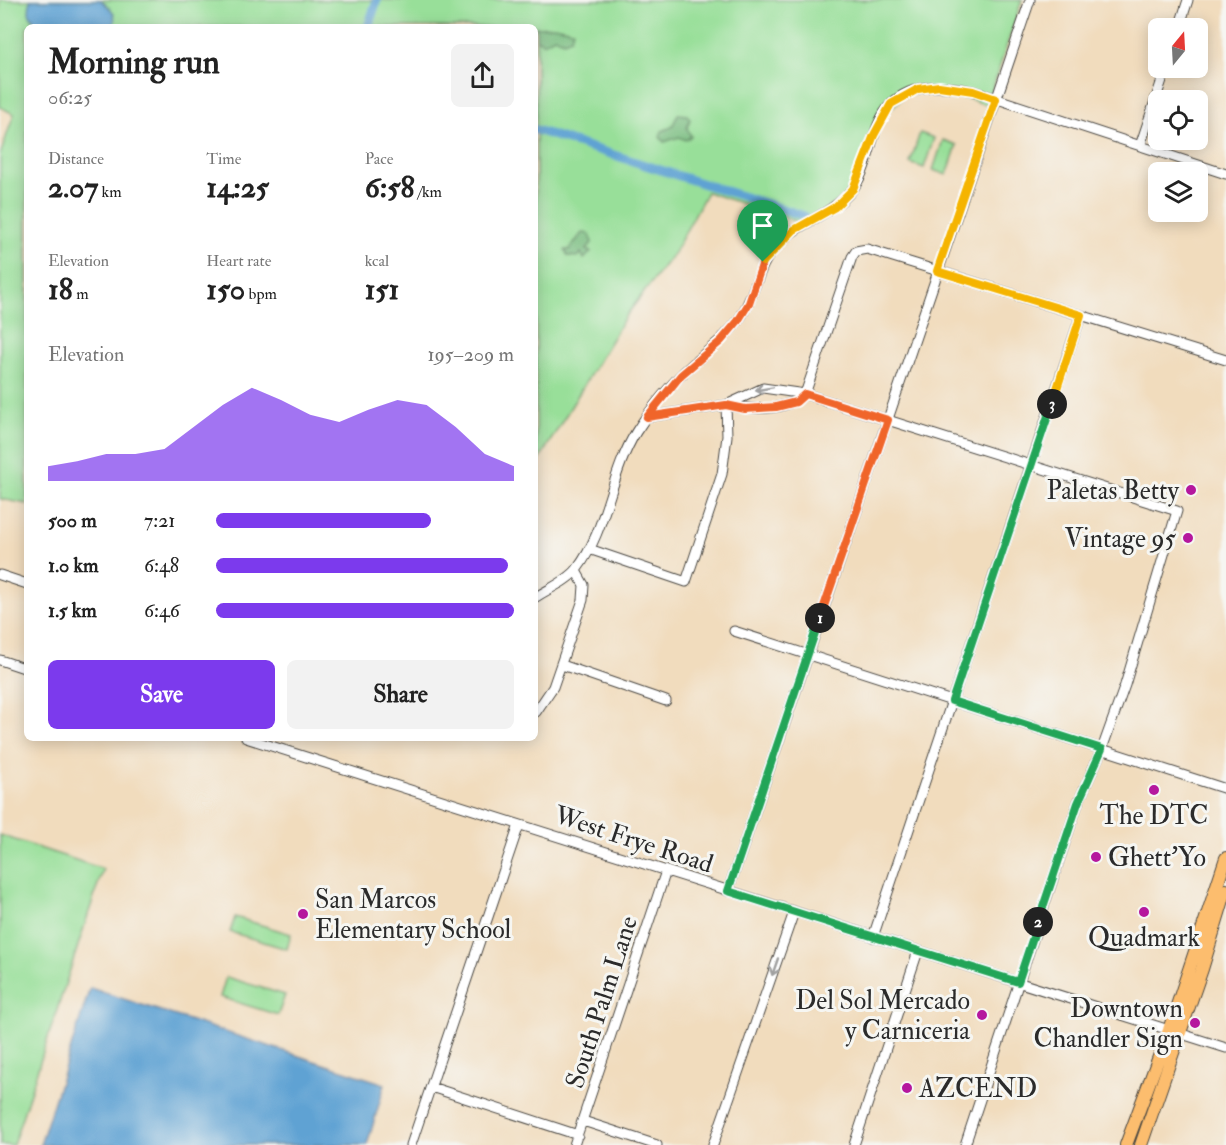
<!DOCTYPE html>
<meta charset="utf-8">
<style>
:root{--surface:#fff;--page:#f2f2f2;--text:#222;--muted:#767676;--accent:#7c3aed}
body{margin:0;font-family:"IM FELL Double Pica",serif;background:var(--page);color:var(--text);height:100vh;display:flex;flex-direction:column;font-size:22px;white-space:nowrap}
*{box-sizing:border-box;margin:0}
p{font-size:20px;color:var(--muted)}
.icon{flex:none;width:33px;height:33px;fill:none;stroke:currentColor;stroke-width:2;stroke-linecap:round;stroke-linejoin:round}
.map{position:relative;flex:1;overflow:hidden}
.details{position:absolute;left:24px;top:24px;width:514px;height:717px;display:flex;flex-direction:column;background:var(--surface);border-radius:9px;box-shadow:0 3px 15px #0003}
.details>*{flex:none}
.needle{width:39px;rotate:18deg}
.fabs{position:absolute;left:1148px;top:18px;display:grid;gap:12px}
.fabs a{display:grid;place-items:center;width:60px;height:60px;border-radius:9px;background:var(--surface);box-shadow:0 3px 15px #0003;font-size:30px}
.pin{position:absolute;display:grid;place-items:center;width:51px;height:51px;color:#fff;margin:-62px -26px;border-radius:50% 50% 50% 0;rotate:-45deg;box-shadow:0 0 6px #0007}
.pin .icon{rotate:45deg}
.km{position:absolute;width:30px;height:30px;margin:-15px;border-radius:50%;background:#222;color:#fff;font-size:16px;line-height:30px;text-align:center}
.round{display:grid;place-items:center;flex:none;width:63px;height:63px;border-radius:9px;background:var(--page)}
.summary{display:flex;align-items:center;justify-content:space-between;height:102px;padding:0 24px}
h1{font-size:33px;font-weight:800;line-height:45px}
.stats{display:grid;grid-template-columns:repeat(3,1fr);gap:9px;height:102px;padding:6px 24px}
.stats div{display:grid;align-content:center}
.stats b{font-size:30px;font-weight:800}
.stats small{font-size:16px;font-weight:400}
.stats p{font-size:16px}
.chart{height:168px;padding:12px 24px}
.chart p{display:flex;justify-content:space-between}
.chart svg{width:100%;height:108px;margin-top:6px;fill:var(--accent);opacity:.7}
.action{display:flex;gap:12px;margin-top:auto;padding:12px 24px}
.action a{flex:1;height:69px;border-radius:9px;background:var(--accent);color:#fff;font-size:24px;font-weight:800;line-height:69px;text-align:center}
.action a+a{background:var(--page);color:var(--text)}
ul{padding:0 24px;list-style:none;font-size:20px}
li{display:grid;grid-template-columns:96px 72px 1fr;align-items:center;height:45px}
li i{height:15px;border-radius:8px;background:var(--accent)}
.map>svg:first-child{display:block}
</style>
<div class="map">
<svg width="1226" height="1145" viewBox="0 0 1226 1145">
<rect width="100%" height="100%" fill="#f6f6f2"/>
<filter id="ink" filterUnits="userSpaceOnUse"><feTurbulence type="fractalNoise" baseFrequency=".0167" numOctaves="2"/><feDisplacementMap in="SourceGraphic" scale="12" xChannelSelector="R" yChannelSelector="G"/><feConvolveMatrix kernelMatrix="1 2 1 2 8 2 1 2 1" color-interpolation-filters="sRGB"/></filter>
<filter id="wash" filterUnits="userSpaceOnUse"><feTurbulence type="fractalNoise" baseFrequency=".008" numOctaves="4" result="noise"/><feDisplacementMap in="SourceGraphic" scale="24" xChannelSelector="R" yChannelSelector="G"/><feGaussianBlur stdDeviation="1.35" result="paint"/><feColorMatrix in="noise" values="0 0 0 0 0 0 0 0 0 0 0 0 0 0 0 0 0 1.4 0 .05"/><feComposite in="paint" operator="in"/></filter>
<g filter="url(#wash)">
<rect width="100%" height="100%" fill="#f1dcbd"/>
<path fill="#98df99" stroke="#628562" stroke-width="1.5" d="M 0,0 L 1022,0 L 987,105 L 970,99 L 929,92 L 906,94 L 883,116 L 853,189 L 807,225 L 707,192 L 674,253 L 625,317 L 536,465 L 536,27 L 27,27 L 27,504 L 0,499 L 0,155 L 14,114 L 0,107 Z
M 920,133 L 934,138 L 924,168 L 910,163 Z
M 943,140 L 957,145 L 947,175 L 933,170 Z
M 0,835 L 103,869 L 13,1145 L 0,1145 Z
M 235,917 L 291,934 L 287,949 L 230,932 Z
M 226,977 L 285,995 L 278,1015 L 220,997 Z"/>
<path fill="#7abe81" stroke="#527456" stroke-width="1.5" d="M 555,26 L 573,30 L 571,38 L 564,41 L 554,37 L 544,43 L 536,39 L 536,27 Z
M 678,114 L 687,115 L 690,119 L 687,128 L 691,136 L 686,140 L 679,137 L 664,142 L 660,137 L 662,131 L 672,127 Z
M 582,233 L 590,234 L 592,243 L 586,250 L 591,252 L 584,259 L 581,253 L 578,257 L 568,256 L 565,250 L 569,250 Z"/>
<path fill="#5ea2d3" stroke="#44667f" stroke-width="1.5" d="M 30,0 L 101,0 C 111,9 118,13 113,27 L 38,27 L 29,13 Z
M 90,988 L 385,1084 L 367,1145 L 40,1145 Z"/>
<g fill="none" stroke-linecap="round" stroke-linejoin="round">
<path stroke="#5ea2d3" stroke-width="9" d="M 368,27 L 377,0
M 536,130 L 804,216"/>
</g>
</g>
<g filter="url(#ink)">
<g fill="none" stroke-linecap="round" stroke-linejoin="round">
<defs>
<path id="minor" d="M 1179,28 L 1188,0
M 1140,146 L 1166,68
M 726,405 C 752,410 785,412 805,394 L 852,257 L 856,251 L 867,249 L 1226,360
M 647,417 L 726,405 L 763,388 L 805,394 L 1177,511 L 1125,685 L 1102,749 L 1078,803 L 965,1145
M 589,549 L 686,582 L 722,474 L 727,436 L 726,405
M 0,575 L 27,584
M 536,597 C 548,589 568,581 577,569 C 607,530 610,474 636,432 C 651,408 673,381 694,363 C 709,349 725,338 737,322 C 755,299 756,268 776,246 C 798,222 831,216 852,190 C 872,166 869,127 891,104 C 913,82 946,85 973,91 L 1226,174
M 734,631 L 1226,789
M 0,660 L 27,669
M 562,665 L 666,701
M 536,712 L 553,687 L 583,600 L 584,585 L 576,571
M 246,738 L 1226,1048
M 728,891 L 1030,0
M 873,937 L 1081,315
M 431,1087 L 578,1135
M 583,1121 L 657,1145
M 411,1145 L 519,825
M 574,1145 L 666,871
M 713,1145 L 794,912
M 854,1145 L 918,951"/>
<path id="major" d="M 1126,1145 L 1169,1030 L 1226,858
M 1141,1145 L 1202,969 L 1226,890"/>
</defs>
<use href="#minor" stroke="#494641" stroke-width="11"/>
<use href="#major" stroke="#494641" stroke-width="14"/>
<use href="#minor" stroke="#fff" stroke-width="9"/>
<use href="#major" stroke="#fcbd6e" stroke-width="12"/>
</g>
<defs><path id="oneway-shaft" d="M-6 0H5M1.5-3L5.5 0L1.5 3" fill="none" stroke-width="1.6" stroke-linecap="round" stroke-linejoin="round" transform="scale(1.5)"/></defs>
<g stroke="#a0a0a0">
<use href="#oneway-shaft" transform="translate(764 389) rotate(170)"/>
<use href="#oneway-shaft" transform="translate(775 967) rotate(109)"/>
</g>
</g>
<g fill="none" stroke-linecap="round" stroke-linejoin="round" filter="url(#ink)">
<defs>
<path id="split-1" d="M 763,262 L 749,303 L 738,321 L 721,341 L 681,375 L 647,417 L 726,405 L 745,409 L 776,407 L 796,402 L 805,394 L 888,420 L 820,618"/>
<path id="split-2" d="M 820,618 L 728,891 L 1018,982 L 1038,922"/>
<path id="split-3" d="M 1038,922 L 1078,803 L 1102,749 L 952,701 L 1052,404"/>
<path id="split-4" d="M 763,262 L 794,230 L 835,207 L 853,189 L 874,135 L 891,104 L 918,89 L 939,86 L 973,91 L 996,99 L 937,271 L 1081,315 L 1052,404"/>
</defs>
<use href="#split-1" stroke="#fff" stroke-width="12"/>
<use href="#split-2" stroke="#fff" stroke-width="12"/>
<use href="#split-3" stroke="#fff" stroke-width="12"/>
<use href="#split-4" stroke="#fff" stroke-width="12"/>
<use href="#split-1" stroke="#f0652b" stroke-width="8"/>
<use href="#split-2" stroke="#22a559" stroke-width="8"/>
<use href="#split-3" stroke="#22a559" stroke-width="8"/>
<use href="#split-4" stroke="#f5b400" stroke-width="8"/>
</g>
<g fill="#b5179e" stroke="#f6f6f2" stroke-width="2">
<circle cx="1191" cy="490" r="6"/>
<circle cx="1188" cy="538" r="6"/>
<circle cx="1154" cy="790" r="6"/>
<circle cx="1096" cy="857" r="6"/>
<circle cx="1144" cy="912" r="6"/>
<circle cx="303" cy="914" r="6"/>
<circle cx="982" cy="1015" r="6"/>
<circle cx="1195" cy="1023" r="6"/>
<circle cx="907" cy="1088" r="6"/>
</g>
<g text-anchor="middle" stroke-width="6" stroke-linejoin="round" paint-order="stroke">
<g font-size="26" fill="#2b2b2b" stroke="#f6f6f2" text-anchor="end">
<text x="1179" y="499">Paletas Betty</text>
<text x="1176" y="547">Vintage 95</text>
<text x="1154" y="824" text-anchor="middle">The DTC</text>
<text x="1108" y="866" text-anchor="start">Ghett'Yo</text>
<text x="315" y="908" text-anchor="start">San Marcos<tspan x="315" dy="30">Elementary School</tspan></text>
<text x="1144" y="946" text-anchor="middle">Quadmark</text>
<text x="970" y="1009">Del Sol Mercado<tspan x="970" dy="30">y Carniceria</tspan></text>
<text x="1183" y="1017">Downtown<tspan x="1183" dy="30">Chandler Sign</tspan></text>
<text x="919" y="1097" text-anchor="start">AZCEND</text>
</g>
<g font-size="26" fill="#2b2b2b" stroke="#f6f6f2">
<text transform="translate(634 839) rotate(18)" y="9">West Frye Road</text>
<text transform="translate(601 1002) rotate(-72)" y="9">South Palm Lane</text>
</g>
</g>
</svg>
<div class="fabs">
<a><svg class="needle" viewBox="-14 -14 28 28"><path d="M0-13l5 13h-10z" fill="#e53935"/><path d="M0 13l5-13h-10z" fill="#767676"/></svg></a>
<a><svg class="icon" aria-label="locate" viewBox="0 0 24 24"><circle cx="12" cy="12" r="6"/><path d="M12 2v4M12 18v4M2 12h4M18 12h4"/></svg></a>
<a><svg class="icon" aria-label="layers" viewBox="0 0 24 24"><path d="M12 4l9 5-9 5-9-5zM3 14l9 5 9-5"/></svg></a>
</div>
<div class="pin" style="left:763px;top:262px;background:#1e9e55"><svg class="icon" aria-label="arrive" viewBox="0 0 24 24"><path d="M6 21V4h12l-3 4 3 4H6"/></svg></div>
<b class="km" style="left:820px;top:618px">1</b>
<b class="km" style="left:1038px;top:922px">2</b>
<b class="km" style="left:1052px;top:404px">3</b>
<section class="details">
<div class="summary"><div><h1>Morning run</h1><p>06:25</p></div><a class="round"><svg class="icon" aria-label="share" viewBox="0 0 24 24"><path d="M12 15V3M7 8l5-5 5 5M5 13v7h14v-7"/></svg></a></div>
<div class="stats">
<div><p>Distance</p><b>2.07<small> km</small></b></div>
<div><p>Time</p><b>14:25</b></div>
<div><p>Pace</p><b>6:58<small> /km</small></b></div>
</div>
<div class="stats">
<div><p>Elevation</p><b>18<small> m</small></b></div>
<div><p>Heart rate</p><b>150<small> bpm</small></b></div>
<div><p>kcal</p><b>151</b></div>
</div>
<div class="chart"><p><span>Elevation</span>195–209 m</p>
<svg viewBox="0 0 160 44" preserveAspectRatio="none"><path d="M0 44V38L10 36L20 33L30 33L40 31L50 22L60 13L70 6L80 11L90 17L100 20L110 15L120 11L130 13L140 22L150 33L160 38V44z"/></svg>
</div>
<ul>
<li><b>500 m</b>7:21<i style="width:72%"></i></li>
<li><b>1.0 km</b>6:48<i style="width:98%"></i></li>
<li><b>1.5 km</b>6:46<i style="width:100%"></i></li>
</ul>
<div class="action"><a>Save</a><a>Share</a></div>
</section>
</div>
